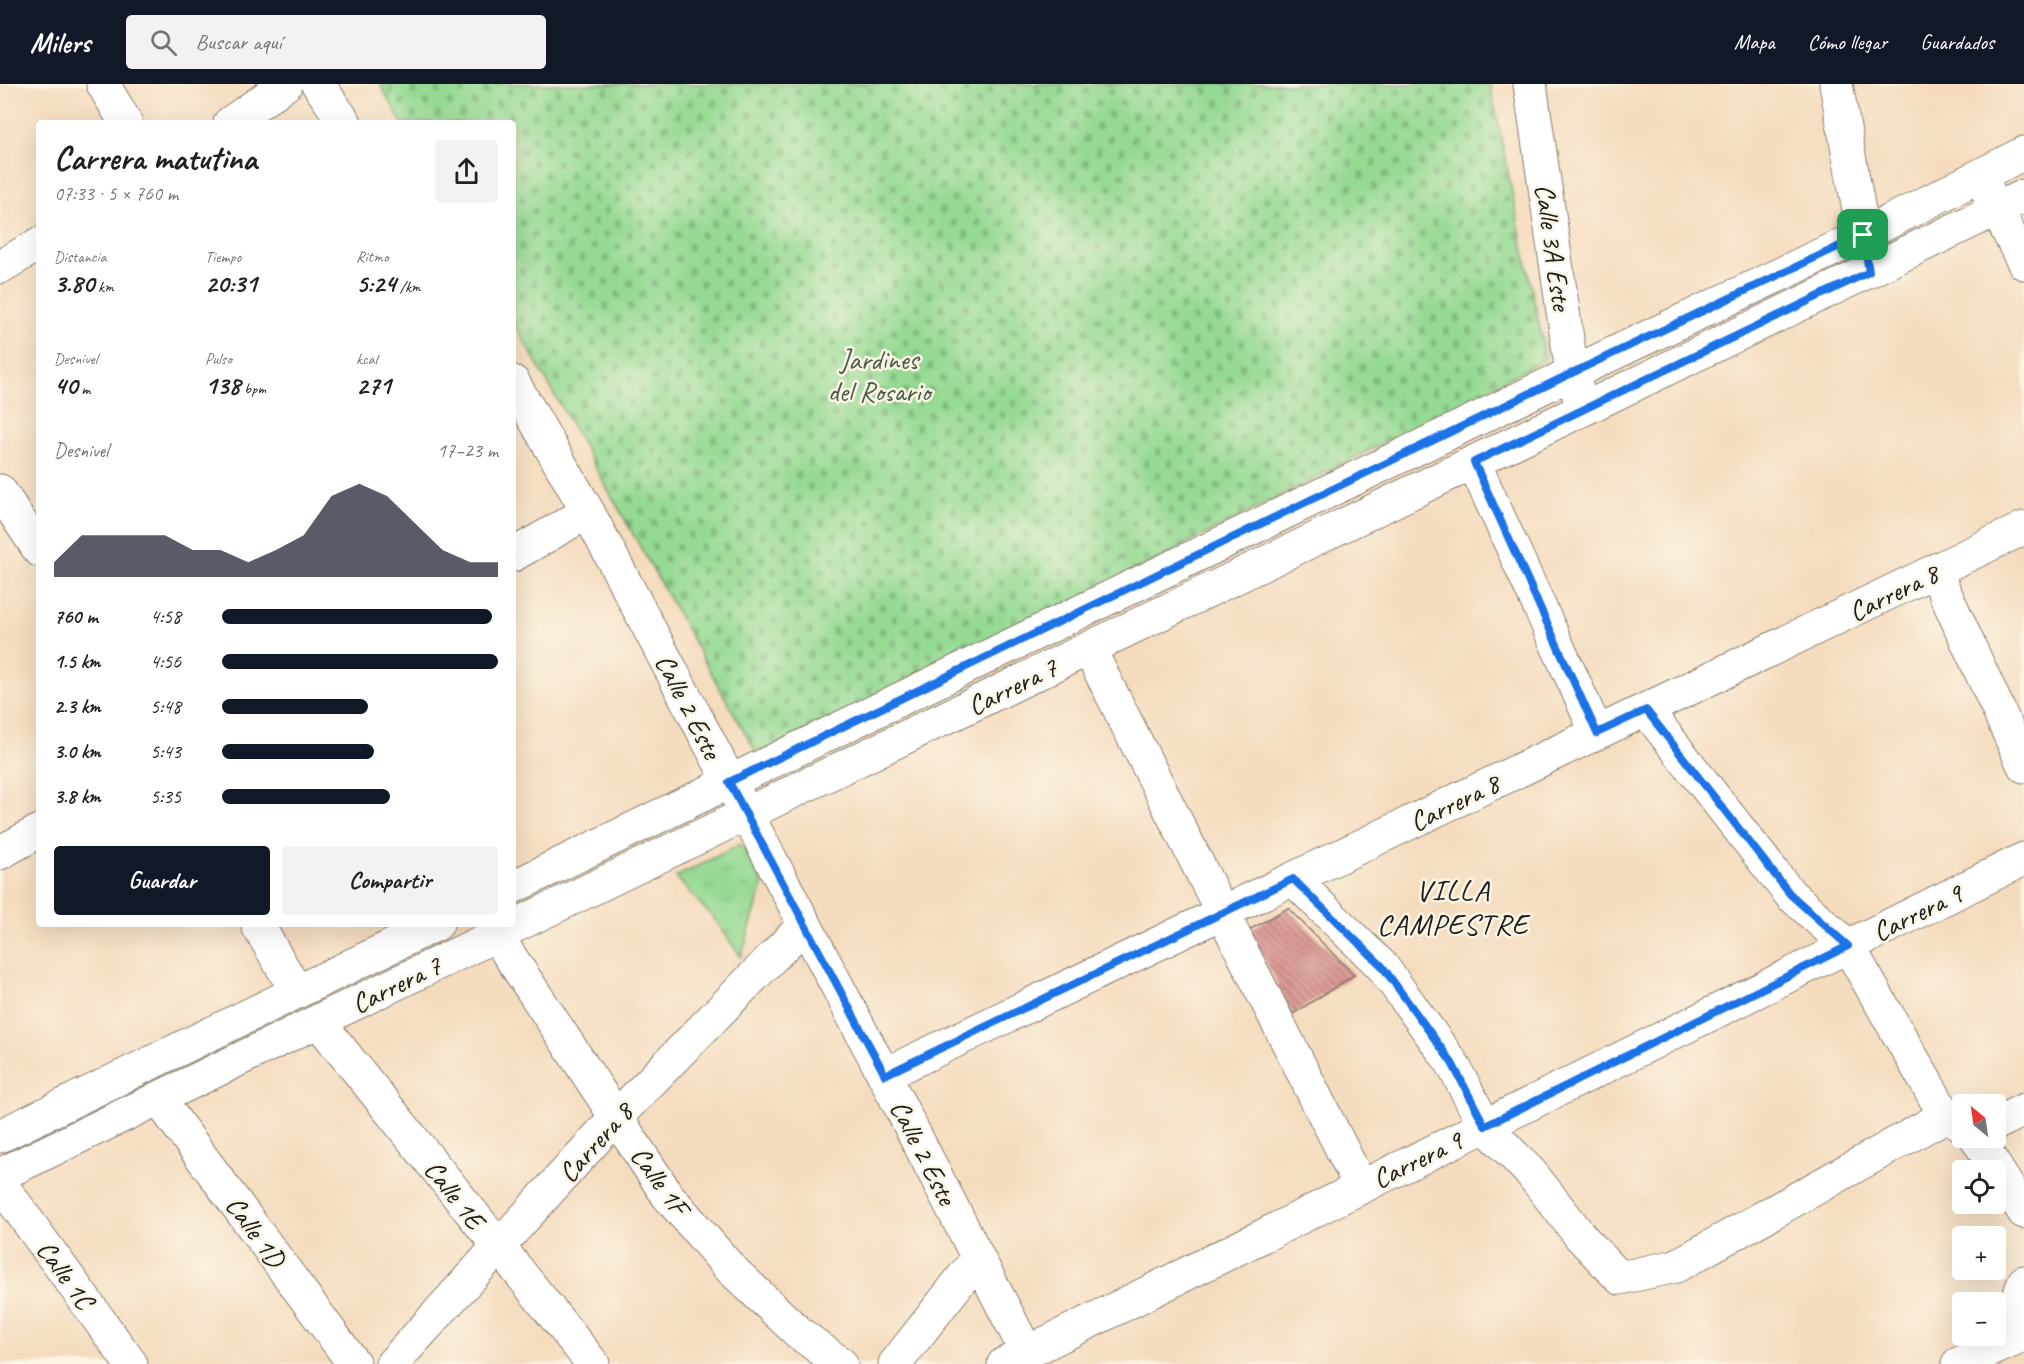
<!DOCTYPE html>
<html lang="es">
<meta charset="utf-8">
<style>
:root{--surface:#fff;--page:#f2f2f2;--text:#202124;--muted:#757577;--accent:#111827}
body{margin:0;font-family:Caveat,sans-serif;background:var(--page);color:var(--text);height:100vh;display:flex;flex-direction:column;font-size:22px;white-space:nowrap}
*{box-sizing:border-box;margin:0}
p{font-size:20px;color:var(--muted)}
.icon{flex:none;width:33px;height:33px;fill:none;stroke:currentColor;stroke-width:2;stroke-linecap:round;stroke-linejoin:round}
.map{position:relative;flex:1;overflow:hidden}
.panel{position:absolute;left:36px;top:36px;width:480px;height:807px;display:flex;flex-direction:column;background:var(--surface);border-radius:6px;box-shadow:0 6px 24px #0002}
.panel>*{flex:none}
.needle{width:39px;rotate:331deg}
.buttons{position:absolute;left:1952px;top:1010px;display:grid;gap:12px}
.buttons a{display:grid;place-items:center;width:54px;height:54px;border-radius:6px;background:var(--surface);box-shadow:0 6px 24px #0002;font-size:30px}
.pin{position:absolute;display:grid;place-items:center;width:51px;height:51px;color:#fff;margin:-26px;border-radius:12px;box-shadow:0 3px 9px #0006}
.round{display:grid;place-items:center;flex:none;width:63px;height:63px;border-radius:6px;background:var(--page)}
.headline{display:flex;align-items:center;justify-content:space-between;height:102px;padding:0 18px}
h1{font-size:33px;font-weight:600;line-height:45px}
.stats{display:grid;grid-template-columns:repeat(3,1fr);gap:9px;height:102px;padding:6px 18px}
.stats div{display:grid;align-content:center}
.stats b{font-size:26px;font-weight:600}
.stats small{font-size:16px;font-weight:400}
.stats p{font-size:16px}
.chart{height:168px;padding:12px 18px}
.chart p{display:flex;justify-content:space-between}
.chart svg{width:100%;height:108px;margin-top:6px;fill:var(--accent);opacity:.7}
.cta{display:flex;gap:12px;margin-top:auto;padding:12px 18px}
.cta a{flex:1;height:69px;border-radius:6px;background:var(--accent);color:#fff;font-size:24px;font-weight:600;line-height:69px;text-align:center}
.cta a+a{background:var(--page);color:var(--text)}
ul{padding:0 18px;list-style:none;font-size:20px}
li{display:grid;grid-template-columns:96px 72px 1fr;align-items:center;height:45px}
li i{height:15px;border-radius:8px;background:var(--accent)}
header{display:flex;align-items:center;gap:36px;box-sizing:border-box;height:84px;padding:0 30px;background:var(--accent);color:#fff}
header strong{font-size:28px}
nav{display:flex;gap:33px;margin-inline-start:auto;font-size:21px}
.search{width:420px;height:54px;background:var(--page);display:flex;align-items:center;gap:15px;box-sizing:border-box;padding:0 21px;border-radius:6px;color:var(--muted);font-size:22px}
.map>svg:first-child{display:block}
</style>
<header>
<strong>Milers</strong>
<div class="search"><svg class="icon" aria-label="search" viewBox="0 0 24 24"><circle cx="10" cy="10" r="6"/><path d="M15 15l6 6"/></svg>Buscar aquí</div>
<nav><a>Mapa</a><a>Cómo llegar</a><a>Guardados</a></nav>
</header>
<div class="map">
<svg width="2024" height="1280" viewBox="0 0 2024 1280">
<defs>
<pattern id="grass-tufts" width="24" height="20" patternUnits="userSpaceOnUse" patternTransform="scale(1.5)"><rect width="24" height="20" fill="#95da93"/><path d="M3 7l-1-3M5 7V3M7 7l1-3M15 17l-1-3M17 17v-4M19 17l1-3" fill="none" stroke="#80ba7e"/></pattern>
<pattern id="cemetery-stones" width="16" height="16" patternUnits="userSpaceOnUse" patternTransform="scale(1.5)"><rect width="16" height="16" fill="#95da93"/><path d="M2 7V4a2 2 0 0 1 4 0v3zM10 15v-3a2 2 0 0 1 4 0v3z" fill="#80ba7e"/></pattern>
<pattern id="building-back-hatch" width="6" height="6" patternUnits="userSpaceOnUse" patternTransform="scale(1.5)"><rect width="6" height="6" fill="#d8928f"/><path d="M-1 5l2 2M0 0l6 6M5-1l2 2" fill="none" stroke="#ae7674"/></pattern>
</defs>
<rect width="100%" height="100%" fill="#fcf5e5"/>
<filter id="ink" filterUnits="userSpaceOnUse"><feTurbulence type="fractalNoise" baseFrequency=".0167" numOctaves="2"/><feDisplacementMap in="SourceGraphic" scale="12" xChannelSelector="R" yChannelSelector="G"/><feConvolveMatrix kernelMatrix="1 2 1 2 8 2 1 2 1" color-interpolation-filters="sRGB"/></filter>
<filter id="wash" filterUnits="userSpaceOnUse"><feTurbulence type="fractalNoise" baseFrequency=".008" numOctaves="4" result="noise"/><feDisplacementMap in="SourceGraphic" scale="24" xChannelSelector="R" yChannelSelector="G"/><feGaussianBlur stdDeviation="1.35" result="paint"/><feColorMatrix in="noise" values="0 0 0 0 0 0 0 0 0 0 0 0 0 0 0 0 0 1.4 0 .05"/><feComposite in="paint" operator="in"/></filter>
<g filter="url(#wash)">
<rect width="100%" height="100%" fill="#f4dbbd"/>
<path fill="url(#grass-tufts)" stroke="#587b58" stroke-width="1.5" d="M 741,760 L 763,801 L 741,873 L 717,838 L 676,793 Z"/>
<path fill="url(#cemetery-stones)" stroke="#587b58" stroke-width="1.5" d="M 386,0 L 1490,0 L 1546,275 L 762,679 L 513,237 L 513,39 L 402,39 L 381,2 Z"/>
<g id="blocks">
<path fill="url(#building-back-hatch)" d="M 1288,824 L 1354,891 L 1293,930 L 1249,846 Z"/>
</g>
</g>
<g filter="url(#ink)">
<use href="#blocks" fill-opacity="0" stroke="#887c6c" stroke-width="1.5"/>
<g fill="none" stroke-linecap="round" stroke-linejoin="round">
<defs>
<path id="minor" d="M 103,0 L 126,39
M 318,0 L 345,39
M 1530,0 L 1572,289 L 1578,309
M 1836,0 L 1867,171
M 230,39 L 286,0
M 1987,106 L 2024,179
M 0,183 L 39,160
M 513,298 L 588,428 L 884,991 L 1027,1269
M 1474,379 L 1597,649
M 0,407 L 39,466
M 513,471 L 588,428
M 1935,487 L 2024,682
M 1089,565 L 1361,1103
M 1646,626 L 1790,810 L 1848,862 L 1938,1019 L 1947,1031 L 1962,1041
M 0,769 L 39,747
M 1293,795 L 1382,882 L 1452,979 L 1485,1042 L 1531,1089 L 1581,1153 L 1620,1194 L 1676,1182 L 1947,1031
M 513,803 L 1572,289 L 1863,151 L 2024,69
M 257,840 L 297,908
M 496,851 L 668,1112 L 730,1184 L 799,1249 L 841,1280
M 318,937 L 593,1280
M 884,991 L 2024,444
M 158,1014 L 354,1280
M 1995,1040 L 2024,1026
M 0,1052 L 437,840
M 1976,1053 L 2024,1128
M 0,1091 L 2024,112
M 0,1099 L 131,1280
M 1994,1265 L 2012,1231 L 2024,1198
M 392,1280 L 616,1033 L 804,841
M 895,1280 L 978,1174
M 1004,1280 L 2024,775
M 1958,1280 L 2014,1256"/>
</defs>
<use href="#minor" stroke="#887c6c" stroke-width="35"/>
<use href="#minor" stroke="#fff" stroke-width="33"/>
</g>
</g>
<g fill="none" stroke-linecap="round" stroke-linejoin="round" filter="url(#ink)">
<defs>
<path id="route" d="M 1863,151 L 1869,188 L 1474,378 L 1597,649 L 1646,626 L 1790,810 L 1848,862 L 1485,1042 L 1452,979 L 1382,882 L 1293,795 L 885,991 L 729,698 L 1572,289 Z"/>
</defs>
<use href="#route" stroke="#fff" stroke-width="12"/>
<use href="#route" stroke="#1a73e8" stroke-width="8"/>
</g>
<g text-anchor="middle" stroke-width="5" stroke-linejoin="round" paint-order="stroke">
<g font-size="28" fill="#1c1c1c" stroke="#fcf5e5">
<text transform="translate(1554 163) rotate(82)" y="10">Calle 3A Este</text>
<text transform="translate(1893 508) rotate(-26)" y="10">Carrera 8</text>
<text transform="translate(1012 602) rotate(-26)" y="10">Carrera 7</text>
<text transform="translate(689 622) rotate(63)" y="10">Calle 2 Este</text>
<text transform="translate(1454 718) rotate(-26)" y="10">Carrera 8</text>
<text transform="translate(1917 828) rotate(-26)" y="10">Carrera 9</text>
<text transform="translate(396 900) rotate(-26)" y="10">Carrera 7</text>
<text transform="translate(595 1058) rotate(-48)" y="10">Carrera 8</text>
<text transform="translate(924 1068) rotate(63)" y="10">Calle 2 Este</text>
<text transform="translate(1417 1075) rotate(-26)" y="10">Carrera 9</text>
<text transform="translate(660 1096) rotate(54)" y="10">Calle 1F</text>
<text transform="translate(455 1110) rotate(52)" y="10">Calle 1E</text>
<text transform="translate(256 1147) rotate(54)" y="10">Calle 1D</text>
<text transform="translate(66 1190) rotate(54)" y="10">Calle 1C</text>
</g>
<g font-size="28" fill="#465e46" stroke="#fcf5e5">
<text x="879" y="285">Jardines<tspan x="879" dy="32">del Rosario</tspan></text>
</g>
<g font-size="30" letter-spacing="1.5" fill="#1c1c1c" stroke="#fcf5e5">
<text x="1453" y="816">VILLA<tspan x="1453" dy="34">CAMPESTRE</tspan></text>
</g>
</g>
</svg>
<div class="buttons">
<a><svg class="needle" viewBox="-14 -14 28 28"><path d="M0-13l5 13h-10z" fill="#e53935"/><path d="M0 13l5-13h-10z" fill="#757577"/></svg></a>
<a><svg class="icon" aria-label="locate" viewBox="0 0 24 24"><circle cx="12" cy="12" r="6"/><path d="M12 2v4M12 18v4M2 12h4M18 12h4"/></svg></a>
<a>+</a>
<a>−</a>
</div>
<div class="pin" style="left:1863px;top:151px;background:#1e9e55"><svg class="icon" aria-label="arrive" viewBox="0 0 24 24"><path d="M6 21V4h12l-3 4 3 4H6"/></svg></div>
<section class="panel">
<div class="headline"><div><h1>Carrera matutina</h1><p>07:33 · 5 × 760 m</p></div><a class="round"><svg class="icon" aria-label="share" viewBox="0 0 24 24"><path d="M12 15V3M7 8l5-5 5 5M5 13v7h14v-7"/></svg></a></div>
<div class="stats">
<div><p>Distancia</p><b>3.80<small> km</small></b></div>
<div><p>Tiempo</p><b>20:31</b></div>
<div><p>Ritmo</p><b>5:24<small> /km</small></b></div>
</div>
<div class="stats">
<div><p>Desnivel</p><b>40<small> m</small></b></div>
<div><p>Pulso</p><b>138<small> bpm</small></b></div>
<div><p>kcal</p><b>271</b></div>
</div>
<div class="chart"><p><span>Desnivel</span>17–23 m</p>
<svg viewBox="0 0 160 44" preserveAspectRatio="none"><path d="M0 44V38L10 27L20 27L30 27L40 27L50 33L60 33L70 38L80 33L90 27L100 11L110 6L120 11L130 22L140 33L150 38L160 38V44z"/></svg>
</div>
<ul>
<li><b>760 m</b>4:58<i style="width:98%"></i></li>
<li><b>1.5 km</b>4:56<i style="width:100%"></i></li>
<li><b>2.3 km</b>5:48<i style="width:53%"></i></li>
<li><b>3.0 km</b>5:43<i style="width:55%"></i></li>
<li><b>3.8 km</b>5:35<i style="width:61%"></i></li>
</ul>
<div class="cta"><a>Guardar</a><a>Compartir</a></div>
</section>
</div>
